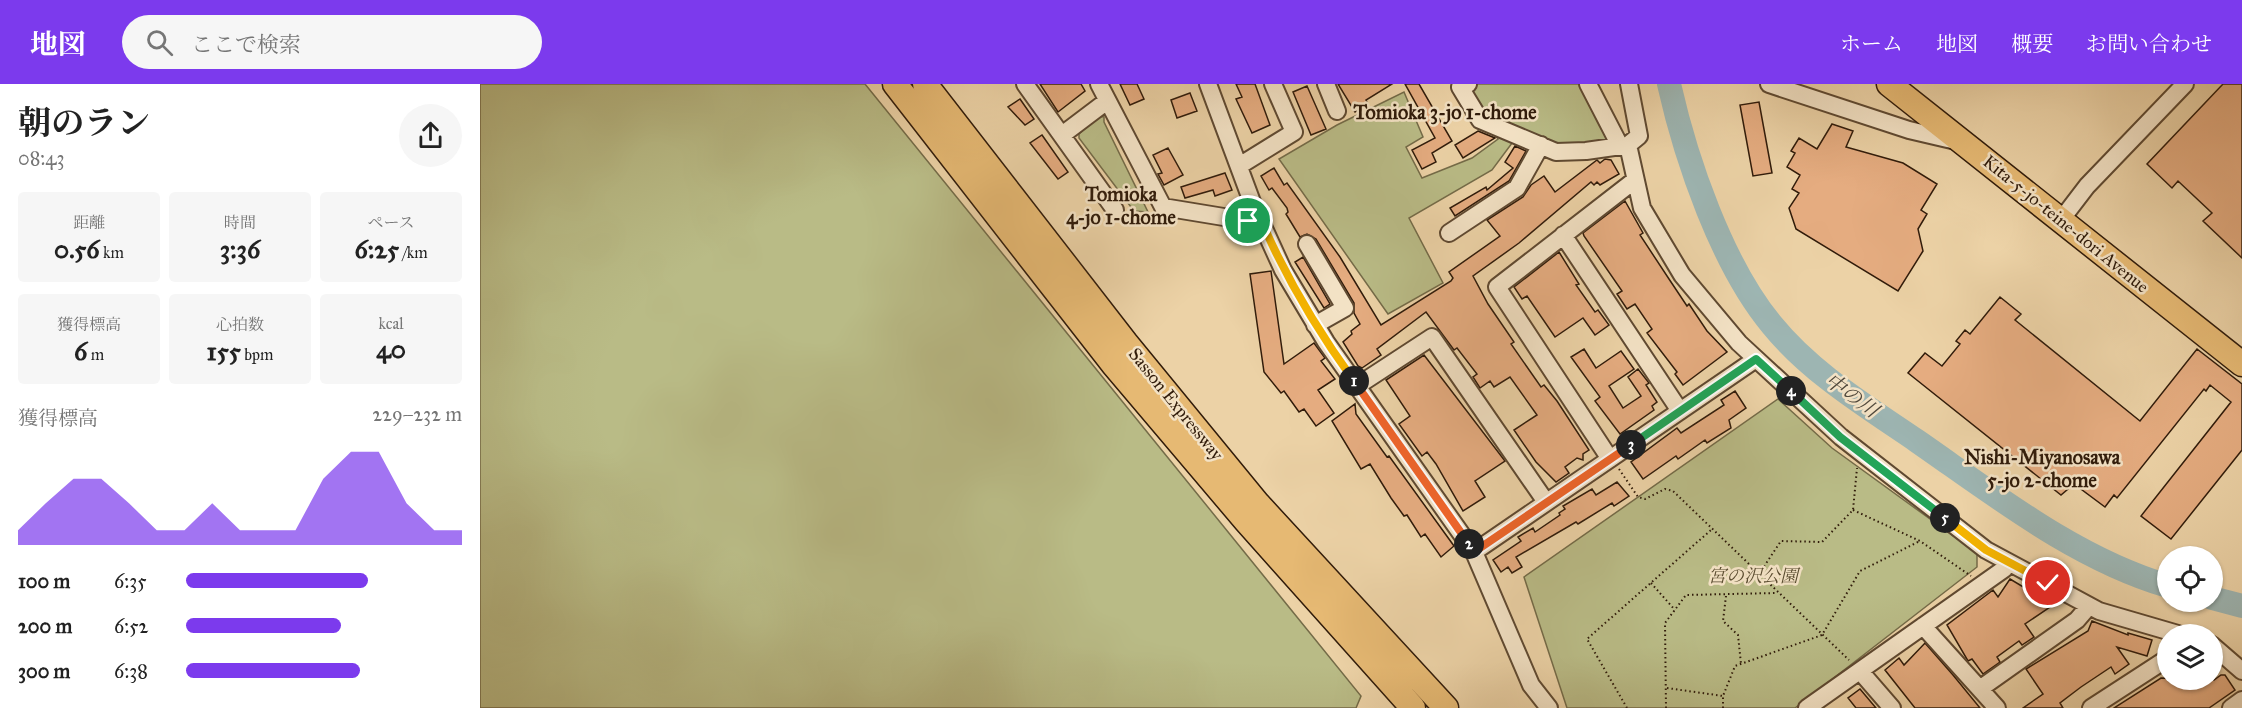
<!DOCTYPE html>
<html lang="ja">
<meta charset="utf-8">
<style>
:root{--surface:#fff;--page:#f6f6f6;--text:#222;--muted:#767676;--accent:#7c3aed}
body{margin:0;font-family:"IM FELL Great Primer","Noto Serif JP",serif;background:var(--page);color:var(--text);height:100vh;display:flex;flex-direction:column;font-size:22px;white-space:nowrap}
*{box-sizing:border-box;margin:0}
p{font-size:20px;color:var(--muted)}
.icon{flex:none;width:33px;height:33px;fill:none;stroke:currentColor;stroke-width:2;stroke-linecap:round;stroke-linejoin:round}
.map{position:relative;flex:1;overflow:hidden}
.details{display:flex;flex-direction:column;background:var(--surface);width:480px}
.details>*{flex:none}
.tools{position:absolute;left:1677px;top:462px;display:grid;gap:12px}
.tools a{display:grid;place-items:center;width:66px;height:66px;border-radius:50%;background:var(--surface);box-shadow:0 2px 4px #0004;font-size:30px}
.pin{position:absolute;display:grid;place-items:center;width:51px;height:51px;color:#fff;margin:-26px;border:3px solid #fff;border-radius:50%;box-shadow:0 2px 6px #0007}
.km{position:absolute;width:30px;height:30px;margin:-15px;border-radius:50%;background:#222;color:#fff;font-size:16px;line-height:30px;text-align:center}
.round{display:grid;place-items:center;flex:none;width:63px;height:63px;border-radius:32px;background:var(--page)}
.head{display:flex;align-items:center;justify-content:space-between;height:102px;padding:0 18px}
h1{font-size:33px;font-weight:700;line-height:45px}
.metrics{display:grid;grid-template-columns:repeat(3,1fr);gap:9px;height:102px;padding:6px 18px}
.metrics div{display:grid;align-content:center;border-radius:6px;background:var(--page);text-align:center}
.metrics b{font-size:26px;font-weight:700}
.metrics small{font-size:16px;font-weight:400}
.metrics p{font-size:16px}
.chart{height:168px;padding:12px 18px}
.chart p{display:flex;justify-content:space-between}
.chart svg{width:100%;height:108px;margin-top:6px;fill:var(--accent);opacity:.7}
ul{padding:0 18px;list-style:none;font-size:20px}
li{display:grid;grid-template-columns:96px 72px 1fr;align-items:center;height:45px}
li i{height:15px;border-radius:8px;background:var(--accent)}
header{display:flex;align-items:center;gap:36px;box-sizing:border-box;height:84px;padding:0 30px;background:var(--accent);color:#fff}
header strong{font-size:28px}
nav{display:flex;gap:33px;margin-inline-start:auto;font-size:21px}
.search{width:420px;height:54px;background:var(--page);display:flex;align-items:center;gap:15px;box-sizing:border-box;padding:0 21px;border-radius:33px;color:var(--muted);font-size:22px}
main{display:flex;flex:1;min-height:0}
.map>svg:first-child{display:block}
</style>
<header>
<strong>地図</strong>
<div class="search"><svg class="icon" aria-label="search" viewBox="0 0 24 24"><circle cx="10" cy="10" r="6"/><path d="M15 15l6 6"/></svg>ここで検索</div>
<nav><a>ホーム</a><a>地図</a><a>概要</a><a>お問い合わせ</a></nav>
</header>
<main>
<section class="details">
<div class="head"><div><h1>朝のラン</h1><p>08:43</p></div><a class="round"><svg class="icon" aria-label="share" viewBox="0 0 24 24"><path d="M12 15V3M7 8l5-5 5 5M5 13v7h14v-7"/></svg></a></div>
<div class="metrics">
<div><p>距離</p><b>0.56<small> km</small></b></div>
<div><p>時間</p><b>3:36</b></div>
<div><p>ペース</p><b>6:25<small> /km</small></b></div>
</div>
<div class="metrics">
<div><p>獲得標高</p><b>6<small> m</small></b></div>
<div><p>心拍数</p><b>155<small> bpm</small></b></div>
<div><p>kcal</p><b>40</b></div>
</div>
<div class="chart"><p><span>獲得標高</span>229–232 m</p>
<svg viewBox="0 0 160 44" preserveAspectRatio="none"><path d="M0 44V38L10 27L20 17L30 17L40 27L50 38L60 38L70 27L80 38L90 38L100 38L110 17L120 6L130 6L140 27L150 38L160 38V44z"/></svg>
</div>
<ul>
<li><b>100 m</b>6:35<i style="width:66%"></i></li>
<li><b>200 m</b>6:52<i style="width:56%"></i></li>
<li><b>300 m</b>6:38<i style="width:63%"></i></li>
</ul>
</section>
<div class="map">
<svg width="1762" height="624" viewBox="0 0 1762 624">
<rect width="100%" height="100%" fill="#ecd2a6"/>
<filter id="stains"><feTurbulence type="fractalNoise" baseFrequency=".00333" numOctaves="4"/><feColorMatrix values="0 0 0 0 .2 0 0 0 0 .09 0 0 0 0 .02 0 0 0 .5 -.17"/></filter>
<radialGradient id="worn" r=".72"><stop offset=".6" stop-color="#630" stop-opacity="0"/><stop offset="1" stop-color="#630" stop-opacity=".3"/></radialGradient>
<path fill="#b9bb86" stroke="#746b48" stroke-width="1.5" d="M 0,0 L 385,0 L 881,612 L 876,624 L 0,624 Z
M 998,0 L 1103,0 L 1129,59 L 1073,61 L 1041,47 L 1012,86 L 929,134 L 963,199 L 908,230 L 799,75 L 857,41 L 924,8 L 943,53 L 926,63 L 942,94 L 992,74 L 1018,55 L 986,5 Z
M 618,32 L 624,33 L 624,38 L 668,128 L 654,127 L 599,54 L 599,50 Z
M 1298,315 L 1352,364 L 1497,469 L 1497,483 L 1315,624 L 1087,624 L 1044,493 Z"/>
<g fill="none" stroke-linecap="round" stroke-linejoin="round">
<path stroke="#9db5b2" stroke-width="24" d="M 1189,0 C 1206,76 1242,181 1292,241 C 1331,289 1386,322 1437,357 C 1515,411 1596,475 1688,502
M 1732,514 L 1762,522"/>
</g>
<path fill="#e5ac80" stroke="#301b0a" stroke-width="1.5" d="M 560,0 L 601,0 L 605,7 L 578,28 Z
M 640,0 L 657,0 L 664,15 L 650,21 Z
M 756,0 L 775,0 L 790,41 L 772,49 L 756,15 L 762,13 Z
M 858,0 L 912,0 L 886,16 L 888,20 L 875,28 Z
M 925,0 L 939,0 L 972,57 L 952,69 L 956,78 L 942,85 L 932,66 L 955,54 Z
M 1743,0 L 1762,0 L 1762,174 L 1723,137 L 1732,129 L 1698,97 L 1692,104 L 1667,80 Z
M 827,2 L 846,45 L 831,51 L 813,8 Z
M 710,9 L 717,27 L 697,34 L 691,16 Z
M 540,15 L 554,35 L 545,41 L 528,23 Z
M 1279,18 L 1292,89 L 1273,92 L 1260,21 Z
M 1352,40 L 1373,47 L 1366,63 L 1423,79 L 1457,100 L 1441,126 L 1447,130 L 1438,145 L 1443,167 L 1418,207 L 1316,145 L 1309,124 L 1319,109 L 1312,105 L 1320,91 L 1307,83 L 1315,69 L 1311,67 L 1319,54 L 1337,65 Z
M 998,47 L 1015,54 L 983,74 L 975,61 Z
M 562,51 L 588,88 L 578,95 L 550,59 Z
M 1035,62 L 1046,67 L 1029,97 L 975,132 L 970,124 L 1006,103 L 1007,106 L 1033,84 L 1025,78 Z
M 688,64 L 703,91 L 684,101 L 678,90 L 682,89 L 673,71 Z
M 1125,75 L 1131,76 L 1139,90 L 1120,101 L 1117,98 L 1114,101 L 1111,98 L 1039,159 L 993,192 L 1008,220 L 1034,258 L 1031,260 L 1061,303 L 1064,301 L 1077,317 L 1109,366 L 1103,370 L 1103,376 L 1097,374 L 1085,383 L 1089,389 L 1076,398 L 1056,378 L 1034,346 L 1057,331 L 1030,293 L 1014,303 L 1010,297 L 1000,304 L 993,293 L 997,290 L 977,264 L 974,266 L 946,228 L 897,265 L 901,271 L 882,284 L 878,282 L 863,258 L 872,250 L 871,247 L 880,240 L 874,229 L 874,219 L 836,155 L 827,150 L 820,153 L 806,130 L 808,128 L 807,124 L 792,104 L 789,106 L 781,92 L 794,84 L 804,101 L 807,99 L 860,173 L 901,241 L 971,197 L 973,194 L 969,188 L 1020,152 L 1007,136 L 1043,113 L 1051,101 L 1064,92 L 1075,108 L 1117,76 L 1120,79 Z
M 745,89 L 752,106 L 735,112 L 733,106 L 705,114 L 701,103 Z
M 1145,117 L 1163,149 L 1160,151 L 1189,195 L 1207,222 L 1209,220 L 1227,247 L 1247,268 L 1203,301 L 1195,290 L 1197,288 L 1167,249 L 1172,245 L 1155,220 L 1147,225 L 1137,210 L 1142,207 L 1104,152 L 1103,149 Z
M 1079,168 L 1099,200 L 1096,201 L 1115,228 L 1118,226 L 1129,241 L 1115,251 L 1103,234 L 1075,253 L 1047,212 L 1042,215 L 1034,203 Z
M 823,173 L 850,220 L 844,224 L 815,178 Z
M 791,187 L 804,280 L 834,259 L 845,274 L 841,277 L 855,295 L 838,306 L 854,329 L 836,342 L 824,325 L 819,328 L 804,307 L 801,309 L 784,288 L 770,190 Z
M 1520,213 L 1541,230 L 1535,236 L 1660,337 L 1717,265 L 1762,300 L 1762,366 L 1691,455 L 1661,432 L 1751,318 L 1730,301 L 1726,307 L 1724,305 L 1637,414 L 1634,411 L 1625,423 L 1594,400 L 1581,411 L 1428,289 L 1445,269 L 1462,282 L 1480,260 L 1476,257 L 1485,246 L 1490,250 Z
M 1104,265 L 1116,284 L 1141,267 L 1154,285 L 1129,302 L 1143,324 L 1161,312 L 1148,293 L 1158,285 L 1169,299 L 1166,301 L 1177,318 L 1172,322 L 1174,326 L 1140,350 L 1115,317 L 1120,313 L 1091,273 Z
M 944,271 L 1025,377 L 995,397 L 1005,413 L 983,427 L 956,380 L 947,368 L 942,372 L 919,340 L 930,332 L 906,296 Z
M 1255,307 L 1266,324 L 1249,336 L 1251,344 L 1227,359 L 1225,356 L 1198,375 L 1196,372 L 1163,395 L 1151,378 L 1197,344 L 1201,349 L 1244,321 L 1241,316 Z
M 875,320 L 876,330 L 907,373 L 909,372 L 974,462 L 961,473 L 945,450 L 941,453 L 927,431 L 924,432 L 911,414 L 890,380 L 881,385 L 852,337 Z
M 1137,398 L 1149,412 L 1134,422 L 1132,419 L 1098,440 L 1096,438 L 1036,473 L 1042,483 L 1032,489 L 1028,483 L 1021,488 L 1013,476 L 1041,457 L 1038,453 L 1053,444 L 1055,448 L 1080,431 L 1079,429 L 1085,425 L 1083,422 L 1112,405 L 1116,411 Z
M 1530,495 L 1565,516 L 1570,523 L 1545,540 L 1554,553 L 1542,561 L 1539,557 L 1517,573 L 1520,578 L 1503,590 L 1492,575 L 1488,577 L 1467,541 L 1513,506 L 1518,513 Z
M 1612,537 L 1648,551 L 1648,549 L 1672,556 L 1667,572 L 1637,563 L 1649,580 L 1635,590 L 1631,583 L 1601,603 L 1580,619 L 1583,624 L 1543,624 L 1563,610 L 1546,585 L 1608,547 Z
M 1445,559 L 1473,591 L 1500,624 L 1435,624 L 1405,586 L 1419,574 L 1424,581 Z
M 1741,591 L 1745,591 L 1755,606 L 1729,624 L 1634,624 L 1681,594 L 1734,596 Z
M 1380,605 L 1396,624 L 1376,624 L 1368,614 Z"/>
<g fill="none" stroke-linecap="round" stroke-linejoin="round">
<defs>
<path id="minor" d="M 545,0 L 635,126
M 619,0 L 683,123 L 768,137 L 781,137
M 728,0 L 772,118 L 803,186 L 846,258 L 994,468 L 1051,601 L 1069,624
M 846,0 L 857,27
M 988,0 L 980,3 L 1000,36 L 1076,68 L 1106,67 L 1148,61 L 1159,52 L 1149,0
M 1108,0 L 1140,62
M 1289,0 L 1429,46 L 1476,57
M 582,51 L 627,17
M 1148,61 L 1162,124 L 1202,191 L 1259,259 L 1361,353 L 1506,466 L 1619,527 L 1698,550
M 759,82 L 814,48 L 793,0
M 1581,136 L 1607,102 L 1705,0
M 969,149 L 1037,104 L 1061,61
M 1083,151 L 1200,327
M 827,160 L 865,224 L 835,241
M 877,302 L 952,253 L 1066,418
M 1130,375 L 1017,203 L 1155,96
M 994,468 L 1276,275
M 1443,542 L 1517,624
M 1732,561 L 1762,587
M 1380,587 L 1412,624
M 1501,604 L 1597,536 L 1609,522
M 1327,624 L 1524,485 L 1526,477
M 1611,624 L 1688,574
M 1751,624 L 1762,616"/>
<path id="highway" d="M 415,0 L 633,280 L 766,437 L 933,624
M 445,0 L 646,259 L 778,420 L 966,624
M 1409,0 L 1762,280"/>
</defs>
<use href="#minor" stroke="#5f4931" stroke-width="20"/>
<use href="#highway" stroke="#301b0a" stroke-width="27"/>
<path stroke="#301b0a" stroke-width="2" stroke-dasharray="1.5 3" stroke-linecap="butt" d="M 1139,385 L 1158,413 L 1165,415 L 1185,405 L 1193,407 L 1369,576
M 1373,426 L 1440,457 L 1491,492
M 1279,490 L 1301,457 L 1342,458 L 1373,426 L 1377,384
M 1171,499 L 1195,526
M 1246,512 L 1243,537 L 1258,551 L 1261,580
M 1187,604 L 1243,612
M 1147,624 L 1107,555 L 1231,446
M 1186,624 L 1185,539 L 1206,511 L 1296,509
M 1243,624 L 1243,612 L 1255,582 L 1342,551 L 1380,487 L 1440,457"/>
<use href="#minor" stroke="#f3e2c5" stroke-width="16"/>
<use href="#highway" stroke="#e6b973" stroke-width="24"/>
</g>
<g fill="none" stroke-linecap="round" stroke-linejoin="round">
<defs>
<path id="split-1" d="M 768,137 L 781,136 C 806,194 837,246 874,297"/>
<path id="split-2" d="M 874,297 L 989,460"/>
<path id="split-3" d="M 989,460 L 994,468 L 1151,361"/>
<path id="split-4" d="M 1151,361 L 1276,275 L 1311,307"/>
<path id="split-5" d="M 1311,307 L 1360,353 L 1465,434"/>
<path id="split-6" d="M 1465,434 L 1506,466 L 1568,499"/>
</defs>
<use href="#split-1" stroke="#fff" stroke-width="12"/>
<use href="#split-2" stroke="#fff" stroke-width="12"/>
<use href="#split-3" stroke="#fff" stroke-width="12"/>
<use href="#split-4" stroke="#fff" stroke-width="12"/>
<use href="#split-5" stroke="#fff" stroke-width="12"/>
<use href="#split-6" stroke="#fff" stroke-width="12"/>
<use href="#split-1" stroke="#f5b400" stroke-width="8"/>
<use href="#split-2" stroke="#f0652b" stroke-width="8"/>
<use href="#split-3" stroke="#f0652b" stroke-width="8"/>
<use href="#split-4" stroke="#22a559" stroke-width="8"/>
<use href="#split-5" stroke="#22a559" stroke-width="8"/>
<use href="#split-6" stroke="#f5b400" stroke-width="8"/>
</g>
<g text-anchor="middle" stroke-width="5" stroke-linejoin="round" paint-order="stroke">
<g font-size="18" fill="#301b0a" stroke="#f3e2c5">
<text transform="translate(1586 140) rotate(39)" y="6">Kita-5-jo-teine-dori Avenue</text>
<text transform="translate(696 320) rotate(51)" y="6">Sasson Expressway</text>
</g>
<g font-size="18" font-style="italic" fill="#594b2f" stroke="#f3e2c5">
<text x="1273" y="498">宮の沢公園</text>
</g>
<g font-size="20" font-weight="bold" fill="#301b0a" stroke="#f3e2c5">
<text x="965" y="35">Tomioka 3-jo 1-chome</text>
<text x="641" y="117">Tomioka<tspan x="641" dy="23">4-jo 1-chome</tspan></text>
<text x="1562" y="380">Nishi-Miyanosawa<tspan x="1562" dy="23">5-jo 2-chome</tspan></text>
</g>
<g font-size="20" font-style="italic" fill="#51493c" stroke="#f3e2c5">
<text transform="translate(1372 311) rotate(36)" y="7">中の川</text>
</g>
</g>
<rect width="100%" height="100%" filter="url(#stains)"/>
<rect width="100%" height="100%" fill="url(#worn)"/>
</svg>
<div class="tools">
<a><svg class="icon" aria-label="locate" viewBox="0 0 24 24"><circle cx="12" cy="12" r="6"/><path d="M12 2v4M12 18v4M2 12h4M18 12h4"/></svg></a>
<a><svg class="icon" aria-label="layers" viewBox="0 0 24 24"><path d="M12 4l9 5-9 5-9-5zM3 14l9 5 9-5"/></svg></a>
</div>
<div class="pin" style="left:768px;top:137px;background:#1e9e55"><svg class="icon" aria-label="arrive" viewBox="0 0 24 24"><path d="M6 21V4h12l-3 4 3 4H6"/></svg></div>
<div class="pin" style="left:1568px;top:499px;background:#d93025"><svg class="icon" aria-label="check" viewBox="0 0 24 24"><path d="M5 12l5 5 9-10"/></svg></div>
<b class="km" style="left:874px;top:297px">1</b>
<b class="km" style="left:989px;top:460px">2</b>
<b class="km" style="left:1151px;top:361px">3</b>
<b class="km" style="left:1311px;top:307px">4</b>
<b class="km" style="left:1465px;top:434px">5</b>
</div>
</main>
